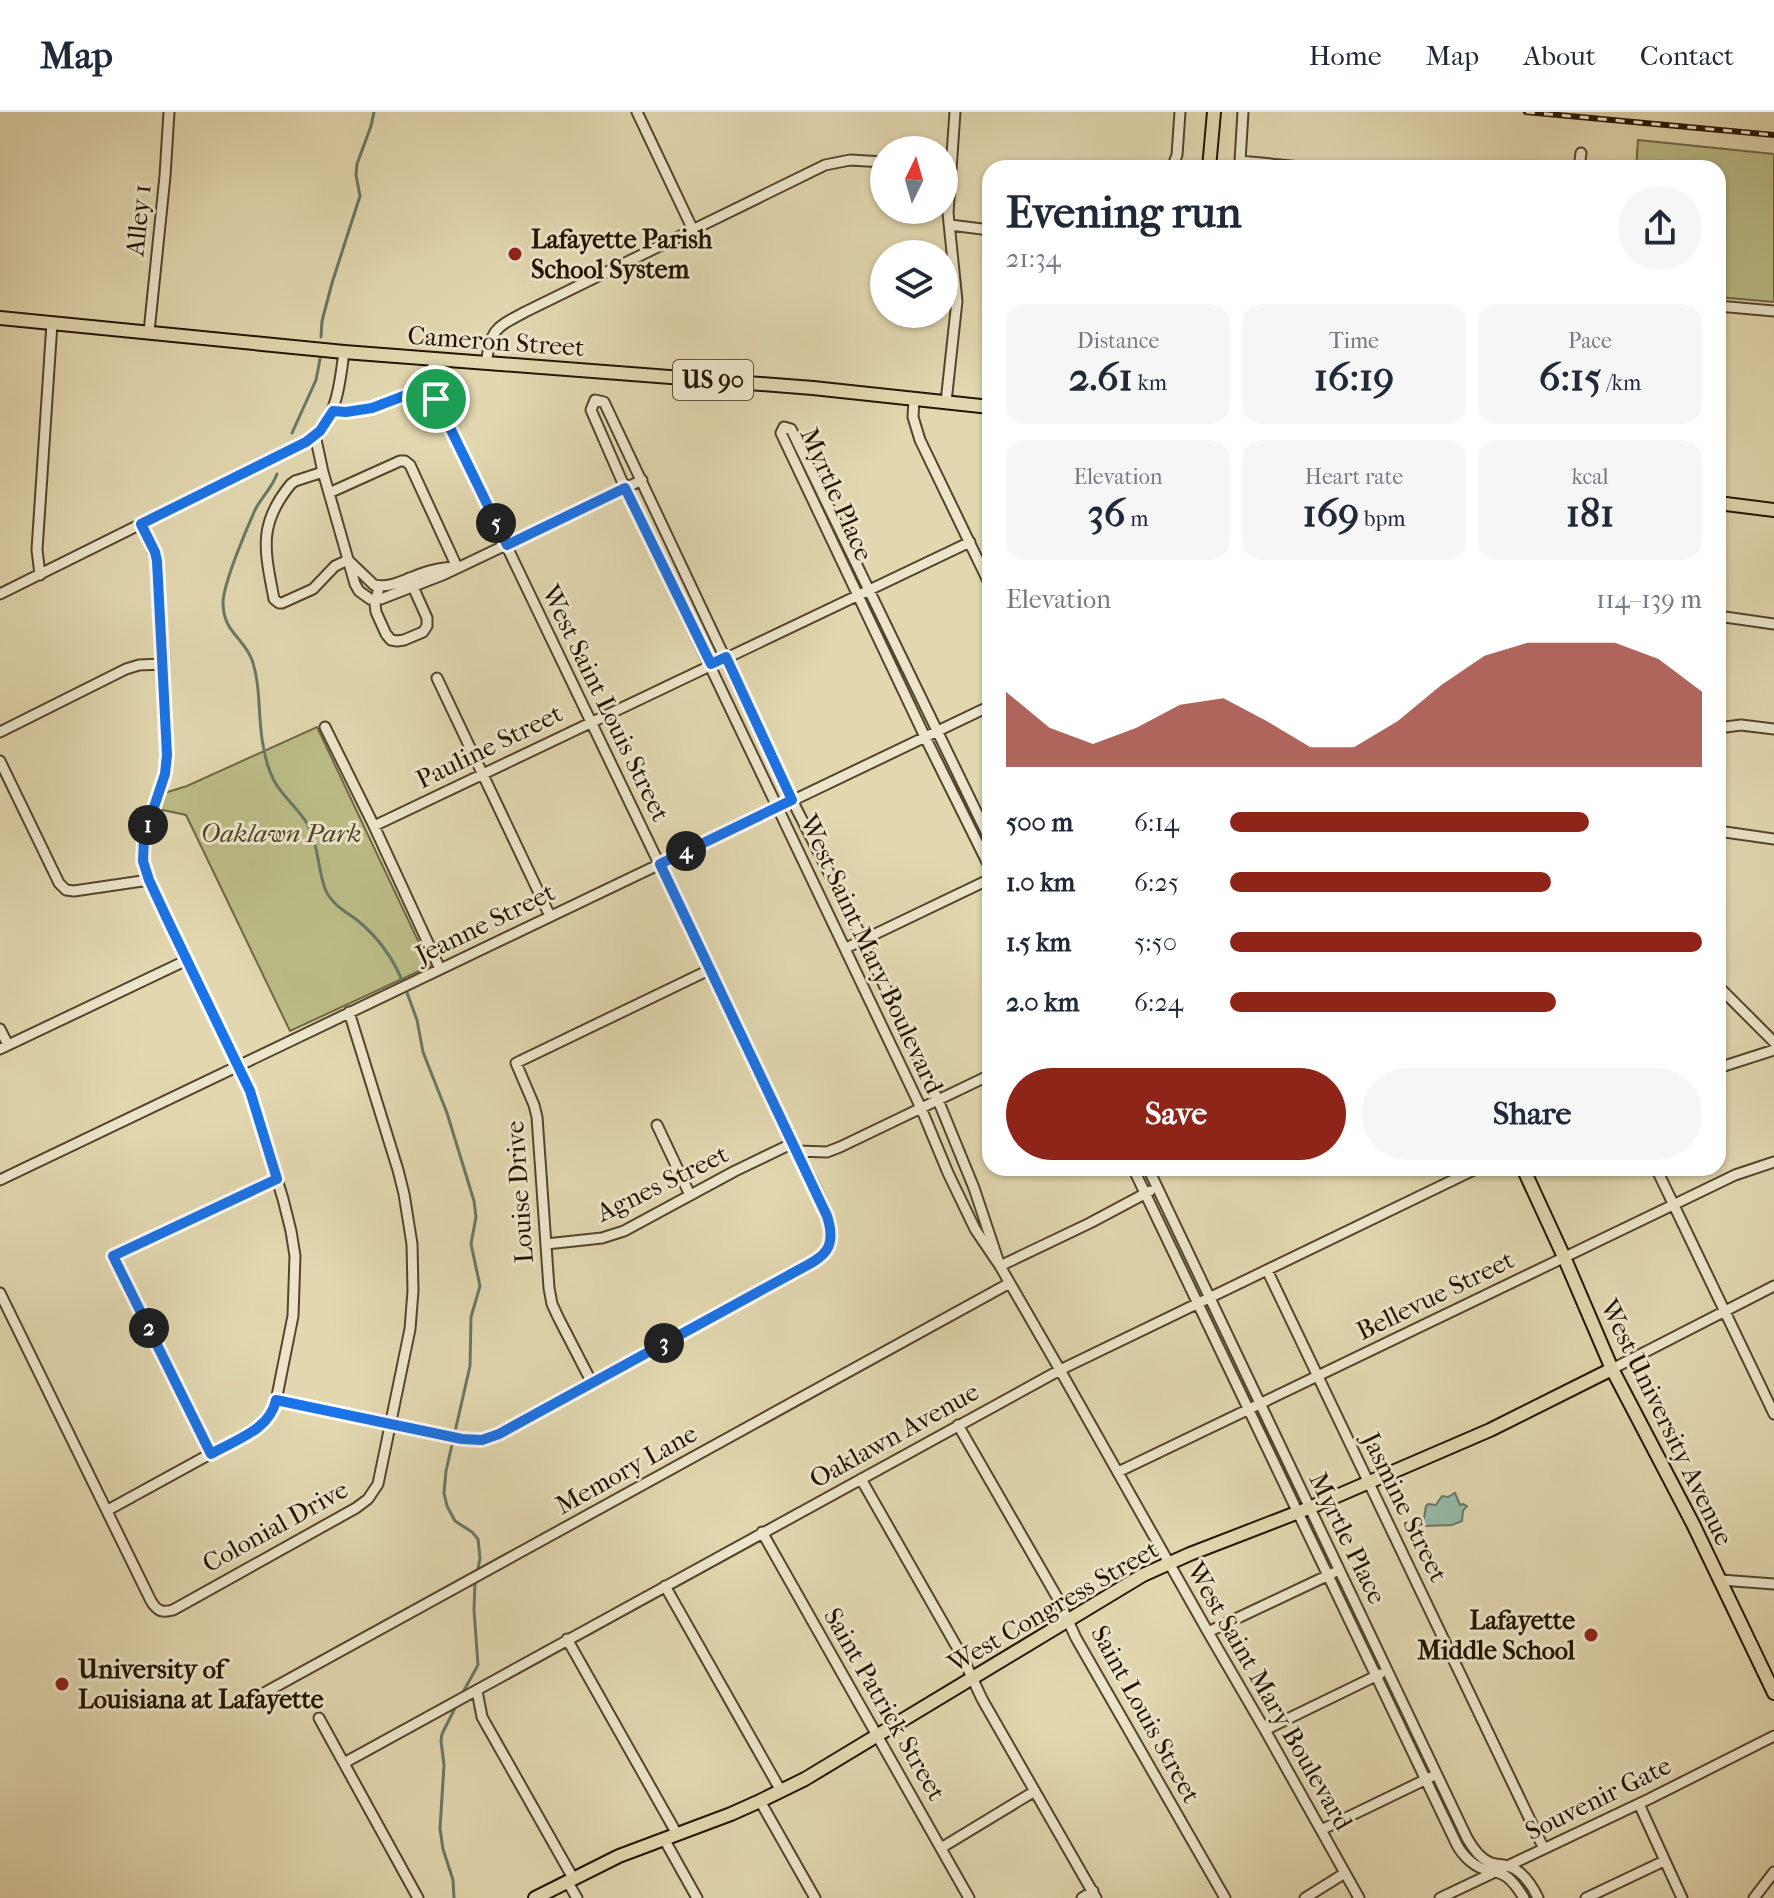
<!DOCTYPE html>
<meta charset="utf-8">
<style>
:root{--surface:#fff;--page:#f6f6f7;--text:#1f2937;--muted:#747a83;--line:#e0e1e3;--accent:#8f2418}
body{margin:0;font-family:"IM FELL French Canon",serif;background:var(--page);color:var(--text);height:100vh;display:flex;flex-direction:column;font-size:30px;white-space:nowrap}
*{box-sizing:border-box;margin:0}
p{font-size:26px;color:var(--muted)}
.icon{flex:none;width:44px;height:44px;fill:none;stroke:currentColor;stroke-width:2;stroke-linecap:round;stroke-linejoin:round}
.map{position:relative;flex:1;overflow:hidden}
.side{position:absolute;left:982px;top:48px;width:744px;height:1016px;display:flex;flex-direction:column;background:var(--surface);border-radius:24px;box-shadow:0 2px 6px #0004}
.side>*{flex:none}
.needle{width:52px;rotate:5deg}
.controls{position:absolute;left:870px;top:24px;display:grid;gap:16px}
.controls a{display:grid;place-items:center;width:88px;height:88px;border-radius:50%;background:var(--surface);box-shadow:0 2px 6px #0004;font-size:40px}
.pin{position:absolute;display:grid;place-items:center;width:68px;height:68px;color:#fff;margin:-34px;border:4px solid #fff;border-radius:50%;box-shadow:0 2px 8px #0007}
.km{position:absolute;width:40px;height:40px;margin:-20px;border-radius:50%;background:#222;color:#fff;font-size:22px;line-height:40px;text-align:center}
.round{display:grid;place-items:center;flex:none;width:84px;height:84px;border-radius:42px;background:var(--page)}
.head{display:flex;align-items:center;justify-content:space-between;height:136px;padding:0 24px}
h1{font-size:44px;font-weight:800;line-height:60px}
.metrics{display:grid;grid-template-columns:repeat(3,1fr);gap:12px;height:136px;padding:8px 24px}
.metrics div{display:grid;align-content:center;border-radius:20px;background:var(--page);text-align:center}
.metrics b{font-size:40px;font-weight:800}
.metrics small{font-size:22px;font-weight:400}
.metrics p{font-size:22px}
.chart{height:224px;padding:16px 24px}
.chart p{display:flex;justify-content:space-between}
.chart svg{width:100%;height:144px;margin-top:8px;fill:var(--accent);opacity:.7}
.cta{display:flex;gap:16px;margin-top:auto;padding:16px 24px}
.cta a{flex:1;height:92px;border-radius:48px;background:var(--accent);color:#fff;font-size:32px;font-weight:800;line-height:92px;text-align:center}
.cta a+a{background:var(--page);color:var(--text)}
ul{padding:0 24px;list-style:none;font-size:26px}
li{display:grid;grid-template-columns:128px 96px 1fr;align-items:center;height:60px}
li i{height:20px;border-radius:10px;background:var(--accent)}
header{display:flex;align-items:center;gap:48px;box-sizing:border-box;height:112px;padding:0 40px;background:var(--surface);border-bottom:2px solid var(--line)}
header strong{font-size:38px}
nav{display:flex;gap:44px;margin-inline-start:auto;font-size:28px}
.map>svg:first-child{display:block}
</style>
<header>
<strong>Map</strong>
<nav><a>Home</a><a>Map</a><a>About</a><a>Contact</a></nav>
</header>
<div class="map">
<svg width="1774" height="1786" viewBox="0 0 1774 1786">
<rect width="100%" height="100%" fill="#e2d7af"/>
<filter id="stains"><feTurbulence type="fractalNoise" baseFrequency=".0025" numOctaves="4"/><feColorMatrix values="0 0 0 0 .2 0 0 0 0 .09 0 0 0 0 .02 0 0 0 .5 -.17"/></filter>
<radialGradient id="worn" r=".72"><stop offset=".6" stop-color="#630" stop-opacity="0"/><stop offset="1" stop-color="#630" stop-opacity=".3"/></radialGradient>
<path fill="#bbbc86" stroke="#6f6844" stroke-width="2" d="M 1638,28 L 1774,42 L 1774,190 L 1718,185 L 1718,56 L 1636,56 Z
M 317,615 L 430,854 L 290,919 L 186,703 L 158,697 L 161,682 L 187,674 Z"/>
<path fill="#95baab" stroke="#677867" stroke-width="2" d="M 1455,1381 L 1460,1393 L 1463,1392 L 1467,1394 L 1463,1399 L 1462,1409 L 1452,1413 L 1425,1414 L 1423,1412 L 1426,1394 L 1428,1392 L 1436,1393 L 1442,1384 L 1448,1385 Z"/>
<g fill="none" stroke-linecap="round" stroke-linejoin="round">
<path stroke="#677867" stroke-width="3" d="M 321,225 L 322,209 L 332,171 L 360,84 L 356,63 L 357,52 L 371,14 L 374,0
M 292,321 L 316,268 L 320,247
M 277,362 C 272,376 261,386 255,398 C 246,418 224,470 223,490 C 223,521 243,524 252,548 C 262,577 257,608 264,638 C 266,649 270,662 276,672 C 285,687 301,699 309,715 C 319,735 318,761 326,779 C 332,792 346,800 357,808 C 377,824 394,847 403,871
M 406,878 L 417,908 L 423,940 L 447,1001 L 474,1089 L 476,1105 L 471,1132 L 480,1174 L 471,1205 L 470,1254 L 446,1359 L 444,1381 L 447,1394 L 455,1409 L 472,1420 L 478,1427 L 480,1446 L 477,1462
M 462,1582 L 478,1553 L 474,1498 L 475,1470
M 454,1786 L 453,1768 L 443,1737 L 440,1717 L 444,1653 L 441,1629 L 442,1622 L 457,1592"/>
<defs>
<path id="minor" d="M 637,0 L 693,118
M 1243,0 L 1240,49 L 1312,56
M 1172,56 L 1177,43 L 1180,0
M 1579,56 L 1581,41
M 950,113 L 990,118
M 1718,194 L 1774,199
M 149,220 L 165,64 L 169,0
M 486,251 C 492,216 495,216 525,200 L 825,53 L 850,48 L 884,50
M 914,287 L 913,305 L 920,328 L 990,473
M 946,290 L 957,189 L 948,101 L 955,0
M 333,299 C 365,302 389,288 418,278 L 426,278 L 434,284
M 315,323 L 323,360 L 355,472 L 359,479 L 370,487 L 381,487 L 445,462 L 642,368
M 323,360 L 295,369 L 291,372 C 257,413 265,439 274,487 L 279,491 L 282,491 L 313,477 L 335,454 L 348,448
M 329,381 L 400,349 L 405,349 L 410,353 L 457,455
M 349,449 L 374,473 C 392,477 409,465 426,460 C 435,457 444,456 453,455
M 40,463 L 37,438 L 52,211
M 379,475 L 375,492 L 376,500 L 386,522 L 391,528 L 397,529 L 404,528 L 423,520 L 427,514 L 427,506 L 409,466
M 0,482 L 306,330 C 338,307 339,276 344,240
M 1718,504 L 1774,512
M 437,566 L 550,804
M 325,615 L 374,714 L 440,857
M 1718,616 L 1741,613 L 1774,617
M 0,620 L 126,557 L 139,553 L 163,552
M 0,649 L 59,771 L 66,778 L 74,779 L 149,768
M 374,714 L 970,430
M 1718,719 L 1774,727
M 990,728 L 791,317 L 784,315 L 781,321 L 925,625 L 990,756
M 846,836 L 990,767
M 1718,874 L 1774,930
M 0,917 L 8,933
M 0,937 L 187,848
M 1718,956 L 1774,938
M 657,1013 L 690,1083
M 797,1039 L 827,1040 L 840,1035 L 990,963
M 1133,1056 L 1457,1733 C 1463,1744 1475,1756 1488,1758 C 1495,1760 1500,1760 1507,1765 C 1514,1770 1519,1778 1524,1786
M 1148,1056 L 1467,1726 C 1472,1735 1480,1746 1489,1750 C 1495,1753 1501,1752 1508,1754 C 1523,1759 1532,1773 1538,1786
M 1656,1056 L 1774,1302
M 0,1068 L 990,594
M 546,1132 L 602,1126 L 624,1119 L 735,1059 L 793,1031
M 1000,1154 L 974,1076 L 938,988 L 863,828 L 792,688 L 604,290 L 595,288 L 591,298 L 625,376 L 921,996 L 948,1061 L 975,1117 L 1000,1154 L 1060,1258 L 1208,1520 L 1265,1618 L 1359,1786
M 1000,1154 L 1090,1111 L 1150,1079
M 1267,1158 L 1544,1737
M 0,1181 L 151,1489 C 157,1499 162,1501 173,1498 L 356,1396 L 368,1387 L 378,1372 L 410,1217 L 413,1179 L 412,1132 L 404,1082 L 398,1058 L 349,900
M 1612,1257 L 1774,1174
M 592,1271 L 558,1205 L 552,1192 L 549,1176 L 537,1005 L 534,993 L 516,951 L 709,858
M 276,1288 L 462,1327 L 482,1328 L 499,1322 L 791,1162 C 803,1156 820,1149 828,1138 C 842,1118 807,1060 797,1039 L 436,287 L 430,264 L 435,247
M 958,1313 L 1057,1485 L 1076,1526 L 1225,1786
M 211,1342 L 113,1144 L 277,1067
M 1118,1360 L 1673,1093 L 1735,1063 L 1774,1050
M 861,1367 L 962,1544 L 982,1587 L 1096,1786
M 108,1398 L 254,1318 L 267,1308 L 275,1294 L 293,1204 L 295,1144 L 291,1119 L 283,1087 L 250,979 L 170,813 L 149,768 L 143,749 L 144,725 L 165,662 L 167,643 L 157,449 L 141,412
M 762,1420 L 969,1786
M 1721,1468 L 1774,1472
M 665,1474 L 781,1679
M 1208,1520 L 1333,1461
M 567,1527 L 677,1722
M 477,1579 L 482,1605 L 573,1766
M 264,1581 L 1008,1172
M 319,1606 L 418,1786
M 1265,1618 L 1380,1562
M 344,1651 L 1060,1258 L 1478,1056
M 760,1689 L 815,1786
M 1639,1692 L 1682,1786
M 1321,1718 L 1431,1665
M 664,1727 L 697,1786
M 941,1736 L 1035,1679
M 567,1769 L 577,1786
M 1082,1786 L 1093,1779
M 1305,1786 L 1345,1761
M 1440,1786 L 1649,1687 L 1774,1624
M 1586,1786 L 1664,1749
M 1754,1786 L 1774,1760"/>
<path id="major" d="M 1209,56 L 1214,0
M 0,206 L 344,240 L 813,276 L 990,295
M 1718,391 L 1774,398
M 1523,1056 L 1564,1145 L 1612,1257 L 1693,1412 L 1774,1581
M 535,1786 L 619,1744 L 731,1702 L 760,1689 L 805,1667 L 1143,1463 L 1190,1442 L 1309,1396 L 1490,1318 L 1612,1257"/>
</defs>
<use href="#minor" stroke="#53452c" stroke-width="13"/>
<use href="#major" stroke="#231401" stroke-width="16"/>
<use href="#minor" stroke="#ece5cb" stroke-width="9"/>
<use href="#major" stroke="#e2d7af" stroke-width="12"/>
<defs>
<path id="rail" d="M 1526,0 L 1774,23"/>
</defs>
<use href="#rail" stroke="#231401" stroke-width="6"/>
<use href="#rail" stroke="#ece5cb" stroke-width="3" stroke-dasharray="9" stroke-linecap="butt"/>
</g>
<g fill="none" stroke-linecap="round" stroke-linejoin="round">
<defs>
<path id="route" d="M 422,277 L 430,280 L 436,287 L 507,433 L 625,376 L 711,552 L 726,545 L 792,688 L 660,752 L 827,1104 C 839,1141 820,1146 791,1162 L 499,1322 L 482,1328 L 462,1327 L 276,1288 C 270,1318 235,1328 211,1342 L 113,1144 L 277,1067 L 250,979 L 170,813 L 149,768 L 143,749 L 144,725 L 165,662 L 167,643 L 157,449 L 155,440 L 141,412 L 306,330 L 320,319 L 333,299 L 346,300 L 372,296 Z"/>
</defs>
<use href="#route" stroke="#fff" stroke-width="16"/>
<use href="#route" stroke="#1a73e8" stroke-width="10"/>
</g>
<g fill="#8f2418" stroke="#ece5cb" stroke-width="3">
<circle cx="515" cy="142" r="8"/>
<circle cx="1591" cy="1523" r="8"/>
<circle cx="62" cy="1572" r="8"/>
</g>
<g text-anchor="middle" stroke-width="6" stroke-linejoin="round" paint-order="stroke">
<rect fill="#ece5cb" stroke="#5f533e" stroke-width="2" x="673" y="248" width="80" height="40" rx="6"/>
<g font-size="24" font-weight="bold" fill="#231401">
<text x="713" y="276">US 90</text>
</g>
<g font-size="26" fill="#231401" stroke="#ece5cb">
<text transform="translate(138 108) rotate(-84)" y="9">Alley 1</text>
<text transform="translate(496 229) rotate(4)" y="9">Cameron Street</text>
<text transform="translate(837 382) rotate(66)" y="9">Myrtle Place</text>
<text transform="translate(606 591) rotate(64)" y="9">West Saint Louis Street</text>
<text transform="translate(489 634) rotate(-26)" y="9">Pauline Street</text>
<text transform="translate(485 811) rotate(-26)" y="9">Jeanne Street</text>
<text transform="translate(872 842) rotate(65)" y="9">West Saint Mary Boulevard</text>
<text transform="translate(662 1071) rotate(-26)" y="9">Agnes Street</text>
<text transform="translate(519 1080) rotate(-94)" y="9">Louise Drive</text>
<text transform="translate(1435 1183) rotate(-26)" y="9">Bellevue Street</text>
<text transform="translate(1667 1310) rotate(64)" y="9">West University Avenue</text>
<text transform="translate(894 1323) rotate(-29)" y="9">Oaklawn Avenue</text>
<text transform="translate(626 1357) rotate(-29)" y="9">Memory Lane</text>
<text transform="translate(1405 1395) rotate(64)" y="9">Jasmine Street</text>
<text transform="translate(275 1414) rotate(-29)" y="9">Colonial Drive</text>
<text transform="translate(1348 1426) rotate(64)" y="9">Myrtle Place</text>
<text transform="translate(1053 1494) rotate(-30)" y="9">West Congress Street</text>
<text transform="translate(1270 1584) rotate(60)" y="9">West Saint Mary Boulevard</text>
<text transform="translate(885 1592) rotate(60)" y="9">Saint Patrick Street</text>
<text transform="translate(1146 1602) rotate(61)" y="9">Saint Louis Street</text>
<text transform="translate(1598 1686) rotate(-26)" y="9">Souvenir Gate</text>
</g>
<g font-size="26" font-weight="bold" fill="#231401" stroke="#ece5cb" text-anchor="start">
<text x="531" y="136">Lafayette Parish<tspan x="531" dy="30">School System</tspan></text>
<text x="1575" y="1517" text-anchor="end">Lafayette<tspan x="1575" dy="30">Middle School</tspan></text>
<text x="78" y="1566">University of<tspan x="78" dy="30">Louisiana at Lafayette</tspan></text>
</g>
<g font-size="26" font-style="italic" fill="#514629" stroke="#ece5cb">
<text x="281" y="730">Oaklawn Park</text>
</g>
</g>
<rect width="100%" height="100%" filter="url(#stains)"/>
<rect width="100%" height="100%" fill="url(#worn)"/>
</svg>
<div class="controls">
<a><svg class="needle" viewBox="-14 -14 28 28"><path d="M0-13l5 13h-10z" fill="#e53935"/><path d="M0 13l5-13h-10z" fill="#747a83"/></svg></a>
<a><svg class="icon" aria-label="layers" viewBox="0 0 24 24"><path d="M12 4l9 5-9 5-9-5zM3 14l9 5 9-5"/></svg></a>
</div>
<div class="pin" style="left:436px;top:287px;background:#1e9e55"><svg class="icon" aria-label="arrive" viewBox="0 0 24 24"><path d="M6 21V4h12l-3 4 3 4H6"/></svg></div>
<b class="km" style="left:148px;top:713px">1</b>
<b class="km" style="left:149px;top:1216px">2</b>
<b class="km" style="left:664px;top:1231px">3</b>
<b class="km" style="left:686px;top:739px">4</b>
<b class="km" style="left:496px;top:411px">5</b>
<section class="side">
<div class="head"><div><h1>Evening run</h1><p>21:34</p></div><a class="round"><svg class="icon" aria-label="share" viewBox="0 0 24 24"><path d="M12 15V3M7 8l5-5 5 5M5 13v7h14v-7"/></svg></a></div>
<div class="metrics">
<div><p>Distance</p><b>2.61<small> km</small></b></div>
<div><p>Time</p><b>16:19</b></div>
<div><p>Pace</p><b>6:15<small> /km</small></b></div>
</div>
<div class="metrics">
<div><p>Elevation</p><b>36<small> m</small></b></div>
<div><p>Heart rate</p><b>169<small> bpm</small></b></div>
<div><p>kcal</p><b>181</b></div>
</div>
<div class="chart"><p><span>Elevation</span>114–139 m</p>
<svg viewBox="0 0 160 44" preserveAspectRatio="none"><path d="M0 44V21L10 32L20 37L30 32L40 25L50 23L60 30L70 38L80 38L90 30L100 19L110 10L120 6L130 6L140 6L150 11L160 21V44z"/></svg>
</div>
<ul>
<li><b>500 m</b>6:14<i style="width:76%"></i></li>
<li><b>1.0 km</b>6:25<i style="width:68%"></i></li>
<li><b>1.5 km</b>5:50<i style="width:100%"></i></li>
<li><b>2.0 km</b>6:24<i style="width:69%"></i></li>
</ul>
<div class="cta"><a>Save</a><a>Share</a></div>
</section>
</div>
